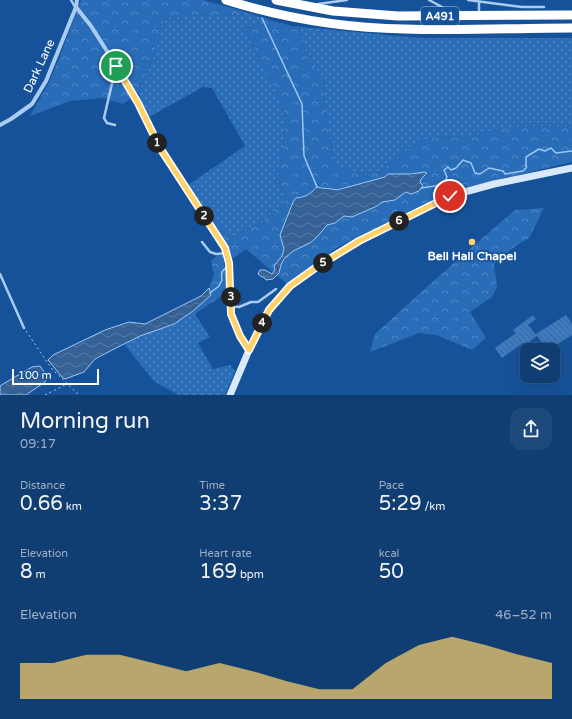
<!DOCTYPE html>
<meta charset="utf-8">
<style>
:root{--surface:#103e73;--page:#1e497b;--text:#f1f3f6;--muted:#9caec4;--line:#305785;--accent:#ffd26b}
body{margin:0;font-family:"Varela Round",sans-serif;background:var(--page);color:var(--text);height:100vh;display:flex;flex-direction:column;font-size:15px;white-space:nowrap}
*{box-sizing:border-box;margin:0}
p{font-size:13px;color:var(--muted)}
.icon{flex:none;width:22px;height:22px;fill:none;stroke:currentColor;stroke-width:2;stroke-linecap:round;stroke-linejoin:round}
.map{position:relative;height:395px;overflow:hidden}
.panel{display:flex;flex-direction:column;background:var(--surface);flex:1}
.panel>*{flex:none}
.controls{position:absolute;left:520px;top:343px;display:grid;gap:8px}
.controls a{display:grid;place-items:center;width:40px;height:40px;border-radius:8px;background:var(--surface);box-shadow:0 4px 16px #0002,0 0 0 1px var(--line);font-size:20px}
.scale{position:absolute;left:12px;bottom:10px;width:87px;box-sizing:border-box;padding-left:4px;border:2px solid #fff;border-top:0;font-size:11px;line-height:14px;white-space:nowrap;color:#fff;-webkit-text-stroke:3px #165299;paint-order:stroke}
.pin{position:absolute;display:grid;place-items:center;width:34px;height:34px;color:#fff;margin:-17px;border:2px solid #fff;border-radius:50%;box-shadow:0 1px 4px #0007}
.km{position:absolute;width:20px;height:20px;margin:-10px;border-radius:50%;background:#222;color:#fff;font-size:11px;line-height:20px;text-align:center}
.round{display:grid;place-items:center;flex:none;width:42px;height:42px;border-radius:12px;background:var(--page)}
.head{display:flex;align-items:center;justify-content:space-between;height:68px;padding:0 20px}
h1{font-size:22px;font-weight:600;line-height:30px}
.stats{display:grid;grid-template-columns:repeat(3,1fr);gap:6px;height:68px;padding:4px 20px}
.stats div{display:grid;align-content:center}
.stats b{font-size:20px;font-weight:600}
.stats small{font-size:11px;font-weight:400}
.stats p{font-size:11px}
.chart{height:112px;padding:8px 20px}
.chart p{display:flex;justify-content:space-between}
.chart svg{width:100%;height:72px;margin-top:4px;fill:var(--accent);opacity:.7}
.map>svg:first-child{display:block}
</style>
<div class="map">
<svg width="572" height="395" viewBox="0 0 572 395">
<defs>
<pattern id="green-dots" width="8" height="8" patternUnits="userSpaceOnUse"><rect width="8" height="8" fill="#296cb7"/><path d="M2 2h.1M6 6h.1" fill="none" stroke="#5489c5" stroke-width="1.8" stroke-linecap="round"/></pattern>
<pattern id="forest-crowns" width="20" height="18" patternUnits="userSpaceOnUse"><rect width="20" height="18" fill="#296cb7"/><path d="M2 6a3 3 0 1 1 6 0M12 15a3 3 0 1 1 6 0" fill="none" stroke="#5489c5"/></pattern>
<pattern id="water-waves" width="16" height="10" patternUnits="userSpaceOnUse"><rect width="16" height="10" fill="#366195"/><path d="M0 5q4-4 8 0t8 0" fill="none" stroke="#5479a5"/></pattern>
<pattern id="building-back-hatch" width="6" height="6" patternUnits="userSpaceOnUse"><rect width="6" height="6" fill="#3e7bc1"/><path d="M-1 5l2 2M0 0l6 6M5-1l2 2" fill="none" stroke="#44668c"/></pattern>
</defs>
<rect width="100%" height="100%" fill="#165299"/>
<path fill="url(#green-dots)" d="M 239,10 L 270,20 L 245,28 L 262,66 L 274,87 L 286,118 L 283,148 L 277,179 L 286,200 L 263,221 L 230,238 L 206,213 L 188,185 L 245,146 L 212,88 L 203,87 L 149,117 L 138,93 L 154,56 L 164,19 C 187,13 211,18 235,15 Z
M 292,26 L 419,38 L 572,38 L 572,127 L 563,126 L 510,127 L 463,138 L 443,136 L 415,143 L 382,170 L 366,174 L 348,171 L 334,162 L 325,108 L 324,79 L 308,60 L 301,34 Z
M 193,311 L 210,337 L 198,343 L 213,369 L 230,365 L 235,371 L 225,395 L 179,395 L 155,382 L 124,344 L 140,336 L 174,324 Z"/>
<path fill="url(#forest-crowns)" d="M 81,0 L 203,0 L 239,10 L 235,15 C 211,18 187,13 164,19 L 154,56 L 138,93 L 123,104 L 104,98 L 70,101 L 30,116 L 47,86 L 58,61 Z
M 270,20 L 292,26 L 301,34 L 308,60 L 324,79 L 325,108 L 334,162 L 348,171 L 366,174 L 382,170 L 415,143 L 444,136 L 463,138 L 510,127 L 563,126 L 572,127 L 572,162 L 468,187 L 424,204 L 338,247 L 287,284 L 246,249 L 232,259 L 227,246 L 206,213 L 230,238 L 263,221 L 286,200 L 277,179 L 283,148 L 286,118 L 274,87 L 262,66 L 245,28 Z
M 544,208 L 529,238 L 511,249 L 494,264 L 497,287 L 492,297 L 470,312 L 486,338 L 472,350 L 436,335 L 419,333 L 370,352 L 375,334 L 439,276 L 515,210 Z
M 223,250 L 227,292 L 195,314 L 193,311 L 211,295 L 209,288 L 214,275 L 211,261 Z"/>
<path fill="url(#water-waves)" stroke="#9cc7f5" d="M 424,172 L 427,173 L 421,179 L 420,182 L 423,186 L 419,191 L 411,194 L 406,192 L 395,200 L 382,202 L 377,206 L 352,217 L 344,216 L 335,223 L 327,225 L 317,237 L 310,243 L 293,251 L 284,259 L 281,265 L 279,273 L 273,279 L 266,280 L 264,277 L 262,277 L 258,274 L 260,270 L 265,270 L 272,274 L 275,270 L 274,266 L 282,256 L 284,249 L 280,235 L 293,202 L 296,198 C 306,197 310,194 317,187 C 323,189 330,188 337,190 L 385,177 L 388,174 L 411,174 Z
M 209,288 L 211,295 L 193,311 L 174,324 L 140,336 L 114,349 L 95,359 L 84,372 L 65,379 L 62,377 L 48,360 L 53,355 L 105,330 L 129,322 L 145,324 L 201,296 Z
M 40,366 L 48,377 L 45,382 L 26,395 L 0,395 L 0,386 L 3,384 L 32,367 Z"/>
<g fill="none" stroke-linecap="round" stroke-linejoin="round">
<path stroke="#9cc7f5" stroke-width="1.5" d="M 262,18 L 302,104 L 304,156 L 317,187
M 421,188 L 435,186 L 444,183 L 447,177 L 444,170 L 448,167 L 451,170 L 456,168 L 463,160 L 471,163 L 475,173 L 480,174 L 489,168 L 503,171 L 505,174 L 523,171 L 526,168 L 526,157 L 539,149 L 545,151 L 551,148 L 556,153 L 572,151
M 210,293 L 219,286 L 222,280 C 221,274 221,271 226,268"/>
</g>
<path fill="url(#building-back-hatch)" d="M 533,315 L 536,319 L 528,325 L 537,336 L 536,334 L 566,315 L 572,324 L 572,335 L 548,350 L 537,336 L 525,345 L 523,343 L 502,358 L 495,348 L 516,333 L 513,330 Z"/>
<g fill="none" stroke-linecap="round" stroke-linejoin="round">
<path stroke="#aaccf2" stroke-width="1" stroke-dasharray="2 3" stroke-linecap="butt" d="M 26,331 L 52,369 L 79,395
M 45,395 L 67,384"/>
<path stroke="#aaccf2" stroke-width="2.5" d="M 71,0 L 75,7
M 429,0 L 453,13
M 468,0 L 522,7 L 544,7
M 479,2 L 479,13
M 318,4 L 347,0
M 115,125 L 107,123 L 104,118 L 116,66
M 202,242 L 210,252 L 216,254 L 226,253
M 0,274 L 24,328
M 231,306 L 239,307 L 251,302 L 258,302 L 276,289"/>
<path stroke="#aaccf2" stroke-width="4" d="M 76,7 L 91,26 L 126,81 L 138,103 L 160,148 L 225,248 L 229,263 L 231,314 L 239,336 L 249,350
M 0,125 L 11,119 L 32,104 L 46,81 L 76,7 L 77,0"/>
<path stroke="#d9e9fc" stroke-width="7" d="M 230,395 L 249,350 L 269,310 L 290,286 L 318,266 L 359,241 L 450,196 L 494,184 L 572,168"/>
<path stroke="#fff" stroke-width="9" d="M 226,0 C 283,18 345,28 405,29 C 461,31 516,28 572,28
M 276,0 L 333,11 L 398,16 L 572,15"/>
</g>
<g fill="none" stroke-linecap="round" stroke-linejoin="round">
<defs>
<path id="route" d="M 116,66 L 138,103 L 160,148 L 225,248 L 229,263 L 231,314 L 240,336 L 249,350 L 269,310 L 290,286 L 318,266 L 359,241 L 450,196"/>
</defs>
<use href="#route" stroke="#fff" stroke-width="8"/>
<use href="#route" stroke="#ffd26b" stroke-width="5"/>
</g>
<circle fill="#ffd26b" stroke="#165299" stroke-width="1.5" cx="472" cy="242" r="4"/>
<g text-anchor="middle" stroke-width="3.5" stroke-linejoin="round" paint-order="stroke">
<rect fill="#165299" stroke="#b9cbe0" stroke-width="1" x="421" y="7" width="38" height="18" rx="3"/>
<g font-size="11" font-weight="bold" fill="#fff">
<text x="440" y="20">A491</text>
</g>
<g font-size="12" fill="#fff" stroke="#165299">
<text transform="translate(39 66) rotate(-65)" y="4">Dark Lane</text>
</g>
<g font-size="12" font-weight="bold" fill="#fff" stroke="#165299">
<text x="472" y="260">Bell Hall Chapel</text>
</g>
</g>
</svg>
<div class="controls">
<a><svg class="icon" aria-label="layers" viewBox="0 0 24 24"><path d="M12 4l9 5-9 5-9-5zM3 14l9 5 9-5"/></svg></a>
</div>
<div class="scale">100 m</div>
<div class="pin" style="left:116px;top:66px;background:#1e9e55"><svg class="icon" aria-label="arrive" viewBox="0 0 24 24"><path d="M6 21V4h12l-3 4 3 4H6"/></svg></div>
<div class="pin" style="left:450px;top:196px;background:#d93025"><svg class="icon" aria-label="check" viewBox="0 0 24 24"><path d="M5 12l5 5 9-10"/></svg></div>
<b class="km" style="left:157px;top:143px">1</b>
<b class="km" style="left:204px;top:216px">2</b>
<b class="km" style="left:231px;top:297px">3</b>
<b class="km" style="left:262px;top:323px">4</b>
<b class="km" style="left:323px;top:263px">5</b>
<b class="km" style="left:399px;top:221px">6</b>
</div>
<section class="panel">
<div class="head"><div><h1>Morning run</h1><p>09:17</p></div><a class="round"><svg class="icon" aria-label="share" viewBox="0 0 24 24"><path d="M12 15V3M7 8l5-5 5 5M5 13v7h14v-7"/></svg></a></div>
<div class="stats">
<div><p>Distance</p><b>0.66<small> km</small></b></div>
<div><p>Time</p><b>3:37</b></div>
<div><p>Pace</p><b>5:29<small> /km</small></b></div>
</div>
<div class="stats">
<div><p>Elevation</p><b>8<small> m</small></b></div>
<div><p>Heart rate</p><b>169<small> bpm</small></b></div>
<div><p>kcal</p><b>50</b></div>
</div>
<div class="chart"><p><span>Elevation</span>46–52 m</p>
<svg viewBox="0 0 160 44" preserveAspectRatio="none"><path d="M0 44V22L10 22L20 17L30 17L40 22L50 27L60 22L70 27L80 33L90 38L100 38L110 22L120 11L130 6L140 11L150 17L160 22V44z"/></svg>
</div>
</section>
